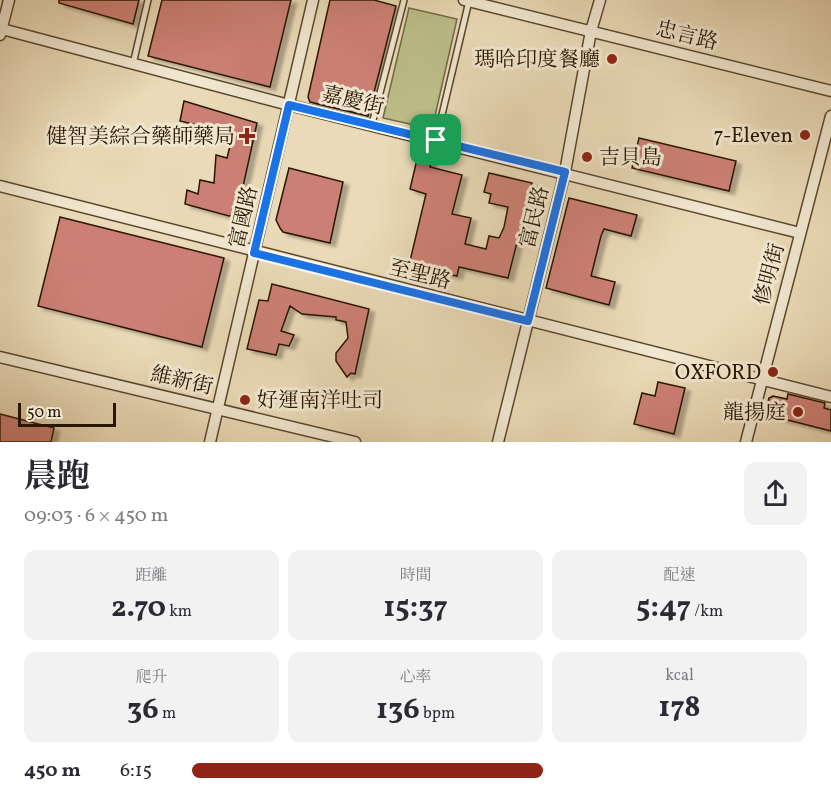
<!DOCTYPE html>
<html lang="zh-TW">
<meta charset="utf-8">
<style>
:root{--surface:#fff;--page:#f2f2f3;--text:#2b2b33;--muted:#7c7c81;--accent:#8f2418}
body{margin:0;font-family:Vollkorn,"Noto Serif TC",serif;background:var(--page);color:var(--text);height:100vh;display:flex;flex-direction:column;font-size:22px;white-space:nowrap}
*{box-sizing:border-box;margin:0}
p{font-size:20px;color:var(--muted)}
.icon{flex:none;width:33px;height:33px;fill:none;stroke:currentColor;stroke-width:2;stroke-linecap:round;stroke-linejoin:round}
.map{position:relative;height:442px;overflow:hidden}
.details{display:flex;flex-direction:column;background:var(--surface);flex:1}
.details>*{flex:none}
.scale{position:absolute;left:18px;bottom:15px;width:98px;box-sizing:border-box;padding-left:6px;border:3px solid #291701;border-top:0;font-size:16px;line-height:21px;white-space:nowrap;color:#291701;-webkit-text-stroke:4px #f1e7d0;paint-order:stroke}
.pin{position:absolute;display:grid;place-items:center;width:51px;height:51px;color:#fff;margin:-26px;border-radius:12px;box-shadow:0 3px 9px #0006}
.round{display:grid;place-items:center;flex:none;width:63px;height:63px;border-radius:12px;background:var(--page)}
.head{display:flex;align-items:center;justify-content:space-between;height:102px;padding:0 24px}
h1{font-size:33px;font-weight:700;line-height:45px}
.stats{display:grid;grid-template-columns:repeat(3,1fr);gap:9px;height:102px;padding:6px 24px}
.stats div{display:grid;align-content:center;border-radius:12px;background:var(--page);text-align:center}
.stats b{font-size:30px;font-weight:700}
.stats small{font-size:16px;font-weight:400}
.stats p{font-size:16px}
ul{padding:0 24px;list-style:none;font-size:20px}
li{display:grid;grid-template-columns:96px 72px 1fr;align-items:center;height:45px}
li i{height:15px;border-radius:8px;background:var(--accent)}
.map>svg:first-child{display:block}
</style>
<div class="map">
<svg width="831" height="442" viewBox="0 0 831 442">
<defs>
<filter id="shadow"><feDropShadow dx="5.5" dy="3.5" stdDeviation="1.5" flood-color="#0004"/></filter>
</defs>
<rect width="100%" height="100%" fill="#eadab7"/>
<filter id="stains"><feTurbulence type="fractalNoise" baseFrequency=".00333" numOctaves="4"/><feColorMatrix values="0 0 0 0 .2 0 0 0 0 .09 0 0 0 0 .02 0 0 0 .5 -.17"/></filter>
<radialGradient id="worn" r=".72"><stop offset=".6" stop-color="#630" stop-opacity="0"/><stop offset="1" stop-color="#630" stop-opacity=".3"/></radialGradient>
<path fill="#bcbe8a" stroke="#726a46" stroke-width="1.5" d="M 409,8 L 457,19 L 432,129 L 383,118 Z"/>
<path fill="#cc8074" stroke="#291701" stroke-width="1.5" filter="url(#shadow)" d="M 59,0 L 139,0 L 133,24 L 59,3 Z
M 162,0 L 291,0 L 270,87 L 148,56 Z
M 330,0 L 374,0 L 396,6 L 368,116 L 310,102 L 308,97 Z
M 184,101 L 257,123 L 237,214 L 229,216 L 185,204 L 187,190 L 198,194 L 200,180 L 214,183 L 216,155 L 227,158 L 233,134 L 180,121 Z
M 639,138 L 736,161 L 729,191 L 632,168 Z
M 419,151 L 433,155 L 430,167 L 462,175 L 452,214 L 471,218 L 465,244 L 486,249 L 489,236 L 499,238 L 504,227 L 508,207 L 489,203 L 491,194 L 484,192 L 489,173 L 532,183 L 508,278 L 459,267 L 457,276 L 409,265 L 426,194 L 410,189 Z
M 289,168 L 343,182 L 330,243 L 283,232 L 280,228 L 276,220 Z
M 569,198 L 637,215 L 631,236 L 604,229 L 601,236 L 591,276 L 615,282 L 609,305 L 546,288 Z
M 60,217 L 224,258 L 202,347 L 38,306 Z
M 272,284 L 369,309 L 355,374 L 351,373 L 347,377 L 336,361 L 336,353 L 348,338 L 346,322 L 336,320 L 336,317 L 302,314 L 290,306 L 281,331 L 294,335 L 289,346 L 279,344 L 276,355 L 247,349 L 259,300 L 268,301 Z
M 658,382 L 685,388 L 674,434 L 634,424 L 642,393 L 655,396 Z
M 788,394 L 825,403 L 824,408 L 831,410 L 831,431 L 764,414 L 769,398 L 773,396 L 787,399 Z
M 0,414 L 54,428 L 51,442 L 0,442 Z"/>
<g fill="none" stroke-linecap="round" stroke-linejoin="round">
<defs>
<path id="service" d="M 133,64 L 148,0
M 372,124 L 404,0
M 436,140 L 469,1"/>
<path id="minor" d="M 464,0 L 831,91
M 2,29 L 289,105 L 800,233
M 0,35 L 9,0
M 0,186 L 831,397
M 0,357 L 355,442
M 210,442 L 313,0
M 498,442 L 565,172 L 591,31 L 600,0
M 746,442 L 831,116"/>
</defs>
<use href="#service" stroke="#59482e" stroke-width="8"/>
<use href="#minor" stroke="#59482e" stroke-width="13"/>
<use href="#service" stroke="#f1e7d0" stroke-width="5"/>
<use href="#minor" stroke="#f1e7d0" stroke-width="10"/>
</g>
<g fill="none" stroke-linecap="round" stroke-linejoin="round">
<defs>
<path id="route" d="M 289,105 L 565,172 L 528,321 L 254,253 Z"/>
</defs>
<use href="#route" stroke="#fff" stroke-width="12"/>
<use href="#route" stroke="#1a73e8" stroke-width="8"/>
</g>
<g fill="#8f2418" stroke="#f1e7d0" stroke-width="2">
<circle cx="612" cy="59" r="6"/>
<circle cx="805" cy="135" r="6"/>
<path d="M244 127h6v6h6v6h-6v6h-6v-6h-6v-6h6z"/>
<circle cx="587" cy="157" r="6"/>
<circle cx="773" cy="372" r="6"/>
<circle cx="245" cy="400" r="6"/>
<circle cx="798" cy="412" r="6"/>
</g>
<g text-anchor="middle" stroke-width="6" stroke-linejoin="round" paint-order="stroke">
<g font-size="21" fill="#291701" stroke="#f1e7d0">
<text transform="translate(687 35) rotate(14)" y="7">忠言路</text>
<text transform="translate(353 100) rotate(13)" y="7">嘉慶街</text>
<text transform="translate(243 217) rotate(-77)" y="7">富國路</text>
<text transform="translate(534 217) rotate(-76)" y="7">富民路</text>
<text transform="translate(420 274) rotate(14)" y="7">至聖路</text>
<text transform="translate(769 274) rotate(-75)" y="7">修明街</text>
<text transform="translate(182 380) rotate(13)" y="7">維新街</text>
</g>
<g font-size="21" fill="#291701" stroke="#f1e7d0" text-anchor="end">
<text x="600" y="66">瑪哈印度餐廳</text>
<text x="793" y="142">7-Eleven</text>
<text x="235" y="143">健智美綜合藥師藥局</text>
<text x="599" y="164" text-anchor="start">吉貝島</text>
<text x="761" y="379">OXFORD</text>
<text x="257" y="407" text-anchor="start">好運南洋吐司</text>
<text x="786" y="419">龍揚庭</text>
</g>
</g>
<rect width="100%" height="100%" filter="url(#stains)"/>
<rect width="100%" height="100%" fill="url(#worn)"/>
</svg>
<div class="scale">50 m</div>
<div class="pin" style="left:436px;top:140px;background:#1e9e55"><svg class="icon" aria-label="arrive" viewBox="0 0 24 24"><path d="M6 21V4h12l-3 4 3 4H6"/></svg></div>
</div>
<section class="details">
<div class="head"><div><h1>晨跑</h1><p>09:03 · 6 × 450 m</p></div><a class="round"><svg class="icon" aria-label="share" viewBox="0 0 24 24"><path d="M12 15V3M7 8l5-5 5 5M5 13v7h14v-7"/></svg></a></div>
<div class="stats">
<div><p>距離</p><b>2.70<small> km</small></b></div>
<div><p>時間</p><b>15:37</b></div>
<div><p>配速</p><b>5:47<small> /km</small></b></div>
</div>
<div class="stats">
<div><p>爬升</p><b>36<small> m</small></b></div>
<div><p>心率</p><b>136<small> bpm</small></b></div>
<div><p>kcal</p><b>178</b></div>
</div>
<ul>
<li><b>450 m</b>6:15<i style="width:57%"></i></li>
</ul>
</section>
